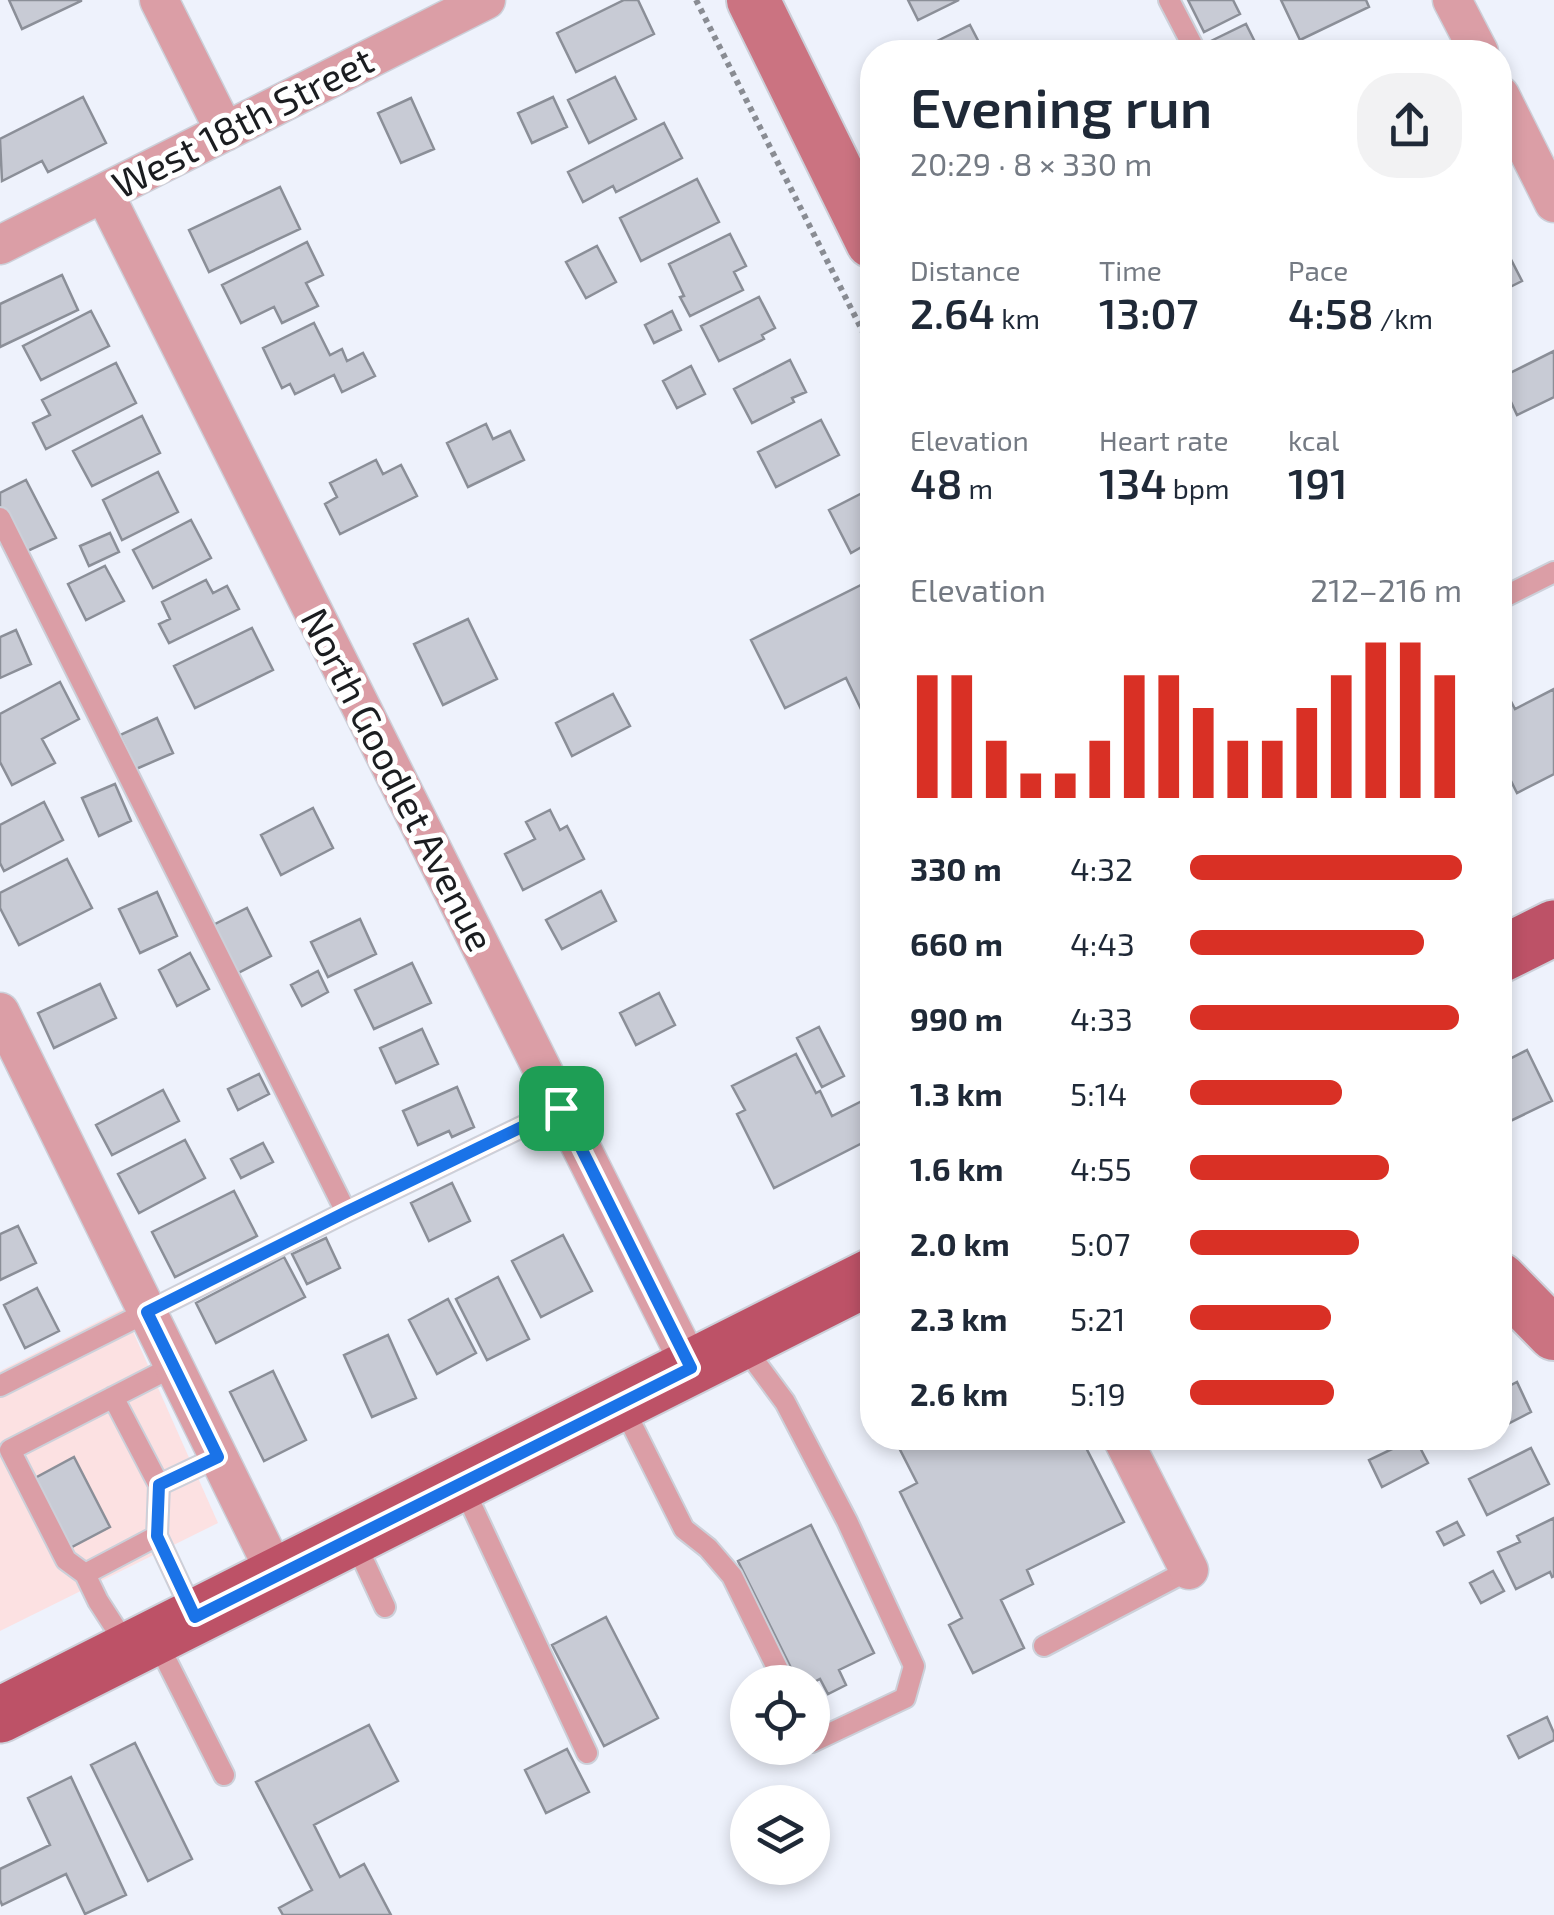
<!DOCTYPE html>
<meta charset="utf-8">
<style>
:root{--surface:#fff;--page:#f2f2f3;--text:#1f2937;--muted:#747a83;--accent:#d93025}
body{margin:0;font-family:"Exo 2",sans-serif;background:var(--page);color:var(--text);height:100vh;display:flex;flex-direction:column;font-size:38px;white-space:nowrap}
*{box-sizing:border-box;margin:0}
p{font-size:32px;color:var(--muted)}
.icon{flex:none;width:55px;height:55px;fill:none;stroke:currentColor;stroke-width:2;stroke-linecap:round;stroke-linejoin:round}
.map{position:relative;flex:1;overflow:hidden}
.details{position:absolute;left:860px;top:40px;width:652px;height:1410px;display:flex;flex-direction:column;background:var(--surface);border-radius:40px;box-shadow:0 5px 15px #0003}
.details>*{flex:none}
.fabs{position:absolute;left:730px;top:1665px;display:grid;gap:20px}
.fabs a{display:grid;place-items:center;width:100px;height:100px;border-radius:50%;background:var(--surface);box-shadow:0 5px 15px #0003;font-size:50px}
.pin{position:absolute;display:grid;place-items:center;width:85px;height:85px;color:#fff;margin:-42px;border-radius:20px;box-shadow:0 5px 15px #0006}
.round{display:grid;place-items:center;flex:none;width:105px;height:105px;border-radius:40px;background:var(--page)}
.head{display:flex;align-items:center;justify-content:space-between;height:170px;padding:0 50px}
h1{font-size:55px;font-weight:600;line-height:75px}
.stats{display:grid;grid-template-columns:repeat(3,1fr);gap:15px;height:170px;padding:10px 50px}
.stats div{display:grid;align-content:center}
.stats b{font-size:42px;font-weight:600}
.stats small{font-size:28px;font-weight:400}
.stats p{font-size:28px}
.chart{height:280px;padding:20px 50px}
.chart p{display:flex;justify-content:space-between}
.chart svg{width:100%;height:180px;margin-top:10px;stroke:var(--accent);stroke-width:6}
ul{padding:0 50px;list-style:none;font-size:32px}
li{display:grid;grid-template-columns:160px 120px 1fr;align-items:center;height:75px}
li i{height:25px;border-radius:12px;background:var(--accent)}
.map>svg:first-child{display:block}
</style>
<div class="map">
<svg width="1554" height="1915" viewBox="0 0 1554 1915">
<rect width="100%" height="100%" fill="#eef2fc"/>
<path fill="#fce1e2" d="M 123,1309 L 218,1523 L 0,1631 L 0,1371 Z"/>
<path fill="#c8cbd5" stroke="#8b8f98" stroke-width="2.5" d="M 9,0 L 81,0 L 81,1 L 22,29 Z
M 624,0 L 638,0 L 654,34 L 576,72 L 557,33 Z
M 908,0 L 959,0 L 918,20 Z
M 1188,0 L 1233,0 L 1240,14 L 1204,32 Z
M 1281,0 L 1366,0 L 1369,7 L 1300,40 Z
M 1246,24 L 1260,52 L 1217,52 L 1211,41 Z
M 970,25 L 984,52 L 937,52 L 933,43 Z
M 615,77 L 636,119 L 589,143 L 568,100 Z
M 83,97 L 106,143 L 48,172 L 42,161 L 2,181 L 0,139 Z
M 553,97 L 567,127 L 532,143 L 518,113 Z
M 411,98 L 434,149 L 401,163 L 378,113 Z
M 664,123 L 682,158 L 616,192 L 613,186 L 583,202 L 568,172 Z
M 697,179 L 719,222 L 641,261 L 620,218 Z
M 280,187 L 300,229 L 209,272 L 189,230 Z
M 730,234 L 746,266 L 734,272 L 743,290 L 690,316 L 680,297 L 684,296 L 669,264 Z
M 1500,238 L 1522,281 L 1500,292 Z
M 307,242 L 323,275 L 306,283 L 318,306 L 282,323 L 274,307 L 241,323 L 222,285 Z
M 597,246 L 616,282 L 586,298 L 566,262 Z
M 62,275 L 78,310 L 0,347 L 0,304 Z
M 759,297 L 775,328 L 762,335 L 764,339 L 719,361 L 701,326 Z
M 91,311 L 109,346 L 41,380 L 23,346 Z
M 672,311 L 681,330 L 654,343 L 645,325 Z
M 314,323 L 330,355 L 342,349 L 347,361 L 363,353 L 375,376 L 342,392 L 334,375 L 295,394 L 290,384 L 282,388 L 263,348 Z
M 1554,351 L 1554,397 L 1517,415 L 1500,378 Z
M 790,360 L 806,392 L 792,398 L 794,402 L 752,423 L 734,389 Z
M 116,363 L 136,403 L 46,449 L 33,423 L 50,415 L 42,400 Z
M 691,366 L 705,394 L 677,408 L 663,381 Z
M 142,416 L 160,453 L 92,486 L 73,451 Z
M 821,420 L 839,455 L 776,487 L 758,452 Z
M 486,424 L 493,439 L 510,431 L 524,460 L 468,487 L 447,443 Z
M 376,460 L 383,474 L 401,465 L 417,496 L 340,534 L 325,504 L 337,497 L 330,483 Z
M 158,472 L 178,512 L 122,540 L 103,500 Z
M 26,480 L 56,538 L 23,553 L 0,507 L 0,493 Z
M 872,488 L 872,541 L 851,553 L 829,510 Z
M 191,520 L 211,558 L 153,588 L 133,550 Z
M 110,533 L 119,552 L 89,566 L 80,546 Z
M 105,566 L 124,601 L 86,620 L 68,584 Z
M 206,580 L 213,593 L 227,586 L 239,609 L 169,643 L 159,624 L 170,619 L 162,602 Z
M 871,580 L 872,667 L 866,670 L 872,683 L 872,732 L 846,678 L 785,708 L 751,640 Z
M 468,619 L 497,679 L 443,705 L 414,644 Z
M 252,628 L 273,670 L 195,708 L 174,666 Z
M 16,630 L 31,664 L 0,678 L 0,637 Z
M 60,682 L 79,719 L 42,739 L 55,763 L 12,785 L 0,762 L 0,714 Z
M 1554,689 L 1554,774 L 1517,793 L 1500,759 L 1500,692 L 1505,690 L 1515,709 Z
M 613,694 L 630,726 L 572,756 L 556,723 Z
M 157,718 L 173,753 L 136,769 L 120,735 Z
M 115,784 L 131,821 L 99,836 L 82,798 Z
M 44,802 L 63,840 L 4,871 L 0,863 L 0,825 Z
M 313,808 L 333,848 L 281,875 L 261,835 Z
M 550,810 L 560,830 L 567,826 L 584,859 L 523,890 L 505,854 L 535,839 L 526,822 Z
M 67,859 L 92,908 L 19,945 L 0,908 L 0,893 Z
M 601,891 L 616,921 L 562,949 L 546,920 Z
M 157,892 L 177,936 L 140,953 L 119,909 Z
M 247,908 L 271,956 L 238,973 L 213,925 Z
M 360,919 L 376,954 L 328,977 L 311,942 Z
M 190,953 L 209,989 L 177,1006 L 159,970 Z
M 412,963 L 431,1003 L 374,1029 L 355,990 Z
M 318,971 L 328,992 L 302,1006 L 291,985 Z
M 100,984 L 116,1018 L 54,1048 L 38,1013 Z
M 659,993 L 675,1025 L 636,1045 L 620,1013 Z
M 819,1027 L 844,1076 L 822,1087 L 797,1038 Z
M 422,1029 L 438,1064 L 396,1083 L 380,1048 Z
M 1527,1050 L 1552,1101 L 1500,1126 L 1500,1064 Z
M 796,1054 L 816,1093 L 820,1091 L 832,1116 L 872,1096 L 872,1138 L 774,1188 L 737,1114 L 745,1110 L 732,1086 Z
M 259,1074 L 269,1094 L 238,1110 L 228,1089 Z
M 457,1087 L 474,1127 L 452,1137 L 449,1131 L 418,1145 L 403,1111 Z
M 163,1090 L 179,1121 L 112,1155 L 96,1125 Z
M 185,1140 L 205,1178 L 139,1213 L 118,1174 Z
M 263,1143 L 273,1162 L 241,1178 L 231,1159 Z
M 452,1183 L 470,1221 L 429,1241 L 411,1203 Z
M 234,1191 L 257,1236 L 175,1277 L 152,1232 Z
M 18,1226 L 36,1263 L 0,1280 L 0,1234 Z
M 563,1235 L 592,1291 L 541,1317 L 512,1261 Z
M 326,1238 L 340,1268 L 307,1284 L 292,1254 Z
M 284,1257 L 305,1297 L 216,1343 L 196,1303 Z
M 498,1277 L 529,1339 L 487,1360 L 456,1299 Z
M 37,1288 L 59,1331 L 25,1348 L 4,1305 Z
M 448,1299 L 476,1353 L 437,1374 L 409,1320 Z
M 388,1335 L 416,1398 L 372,1417 L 344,1355 Z
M 273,1371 L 306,1440 L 264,1461 L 230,1392 Z
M 1503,1380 L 1507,1387 L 1517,1382 L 1531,1412 L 1500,1428 L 1500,1382 Z
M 894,1438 L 1081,1438 L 1124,1522 L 1027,1570 L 1033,1584 L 1001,1600 L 1024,1648 L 973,1673 L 949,1625 L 962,1618 L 900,1492 L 917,1483 Z
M 1415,1438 L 1428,1463 L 1382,1487 L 1369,1460 Z
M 1531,1448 L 1549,1484 L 1487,1515 L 1469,1479 Z
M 74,1457 L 110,1527 L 70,1548 L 35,1478 Z
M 1554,1518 L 1554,1576 L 1552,1577 L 1550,1572 L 1516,1589 L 1498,1552 L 1520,1542 L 1517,1536 Z
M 1457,1522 L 1464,1535 L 1444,1545 L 1437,1532 Z
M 811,1525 L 874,1653 L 839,1670 L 846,1685 L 828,1694 L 820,1679 L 812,1683 L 798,1682 L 738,1561 Z
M 1493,1571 L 1504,1591 L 1481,1603 L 1470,1583 Z
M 606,1617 L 658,1718 L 604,1746 L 552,1645 Z
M 1547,1717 L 1554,1733 L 1554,1740 L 1519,1758 L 1508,1736 Z
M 369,1725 L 398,1781 L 314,1825 L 340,1877 L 364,1864 L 391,1915 L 283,1915 L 279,1908 L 312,1890 L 256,1782 Z
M 135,1743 L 192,1859 L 148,1881 L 91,1765 Z
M 567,1749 L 589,1792 L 546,1813 L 525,1770 Z
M 71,1777 L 126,1895 L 85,1914 L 66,1874 L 2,1905 L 0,1900 L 0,1869 L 50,1845 L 28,1798 Z"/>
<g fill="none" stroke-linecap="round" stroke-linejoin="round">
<defs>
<path id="lane" d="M 1169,0 L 1196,52
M 0,518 L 346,1212
M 1500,599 L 1554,572
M 742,1344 L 785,1402 L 847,1521 L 914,1666 L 905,1698 L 812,1742
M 0,1386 L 346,1212 L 561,1108
M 113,1397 L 159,1485 L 218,1457
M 622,1405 L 684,1529 L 708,1548 L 732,1576 L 784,1682
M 159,1485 L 157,1536 L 194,1615
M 462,1485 L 587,1753
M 354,1540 L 385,1607
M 85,1574 L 157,1536
M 155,1638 L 224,1775
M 1044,1646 L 1189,1570
M 129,1649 L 98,1601 L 85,1574 L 66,1560 L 10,1450 L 174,1366"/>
<path id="street" d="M 159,0 L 225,132
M 1452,0 L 1479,52
M 1500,95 L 1554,203
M 104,193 L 691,1367
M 0,245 L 486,0
M 0,1012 L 277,1576
M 1122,1438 L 1189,1570"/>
<path id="secondary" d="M 753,0 L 872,242
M 1500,1279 L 1554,1334"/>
<path id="primary" d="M 1500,955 L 1554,928
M 0,1715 L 872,1276"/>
</defs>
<use href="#lane" stroke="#ccd0d9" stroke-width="24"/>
<use href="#street" stroke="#ccd0d9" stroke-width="41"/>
<use href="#secondary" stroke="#ccd0d9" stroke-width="56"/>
<use href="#primary" stroke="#ccd0d9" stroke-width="59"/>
<path stroke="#898c93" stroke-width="6" stroke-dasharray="5 5" stroke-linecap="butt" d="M 696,0 L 872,350"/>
<use href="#lane" stroke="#db9ea6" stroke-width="20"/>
<use href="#street" stroke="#db9ea6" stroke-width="38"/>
<use href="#secondary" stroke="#cb7381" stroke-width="52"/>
<use href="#primary" stroke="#bd5267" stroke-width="55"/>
</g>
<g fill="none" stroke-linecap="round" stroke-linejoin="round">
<defs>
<path id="route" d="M 561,1108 L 691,1368 L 195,1617 L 157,1536 L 159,1485 L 218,1457 L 147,1312 L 346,1212 Z"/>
</defs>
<use href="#route" stroke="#fff" stroke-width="20"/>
<use href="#route" stroke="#1a73e8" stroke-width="12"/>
</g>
<g text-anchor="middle" stroke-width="10" stroke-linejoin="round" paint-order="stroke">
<g font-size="38" fill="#1b1d20" stroke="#fff">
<text transform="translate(243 123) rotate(-27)" y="13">West 18th Street</text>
<text transform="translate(397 780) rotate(63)" y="13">North Goodlet Avenue</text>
</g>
</g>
</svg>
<div class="fabs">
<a><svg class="icon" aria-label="locate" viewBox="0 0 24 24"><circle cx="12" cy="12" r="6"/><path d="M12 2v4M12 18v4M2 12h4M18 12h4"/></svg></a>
<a><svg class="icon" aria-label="layers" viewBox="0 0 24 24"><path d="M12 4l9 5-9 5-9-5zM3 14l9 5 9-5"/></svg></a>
</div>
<div class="pin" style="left:561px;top:1108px;background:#1e9e55"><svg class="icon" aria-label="arrive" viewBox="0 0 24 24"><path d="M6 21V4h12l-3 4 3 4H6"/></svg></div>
<section class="details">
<div class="head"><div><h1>Evening run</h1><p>20:29 · 8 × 330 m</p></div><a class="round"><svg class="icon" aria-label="share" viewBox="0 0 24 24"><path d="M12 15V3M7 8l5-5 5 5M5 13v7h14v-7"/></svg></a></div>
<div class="stats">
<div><p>Distance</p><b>2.64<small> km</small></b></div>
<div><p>Time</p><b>13:07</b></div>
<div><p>Pace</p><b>4:58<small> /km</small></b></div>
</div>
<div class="stats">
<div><p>Elevation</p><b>48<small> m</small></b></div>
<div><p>Heart rate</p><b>134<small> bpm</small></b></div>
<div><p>kcal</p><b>191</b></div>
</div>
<div class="chart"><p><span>Elevation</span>212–216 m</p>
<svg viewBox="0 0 160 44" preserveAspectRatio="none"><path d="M5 44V14M15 44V14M25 44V30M35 44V38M45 44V38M55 44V30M65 44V14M75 44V14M85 44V22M95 44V30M105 44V30M115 44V22M125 44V14M135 44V6M145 44V6M155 44V14"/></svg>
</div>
<ul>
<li><b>330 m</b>4:32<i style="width:100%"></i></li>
<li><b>660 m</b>4:43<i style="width:86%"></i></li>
<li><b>990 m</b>4:33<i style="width:99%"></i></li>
<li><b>1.3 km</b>5:14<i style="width:56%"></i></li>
<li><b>1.6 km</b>4:55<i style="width:73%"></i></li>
<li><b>2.0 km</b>5:07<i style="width:62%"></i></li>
<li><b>2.3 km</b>5:21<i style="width:52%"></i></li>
<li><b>2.6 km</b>5:19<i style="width:53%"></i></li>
</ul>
</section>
</div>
